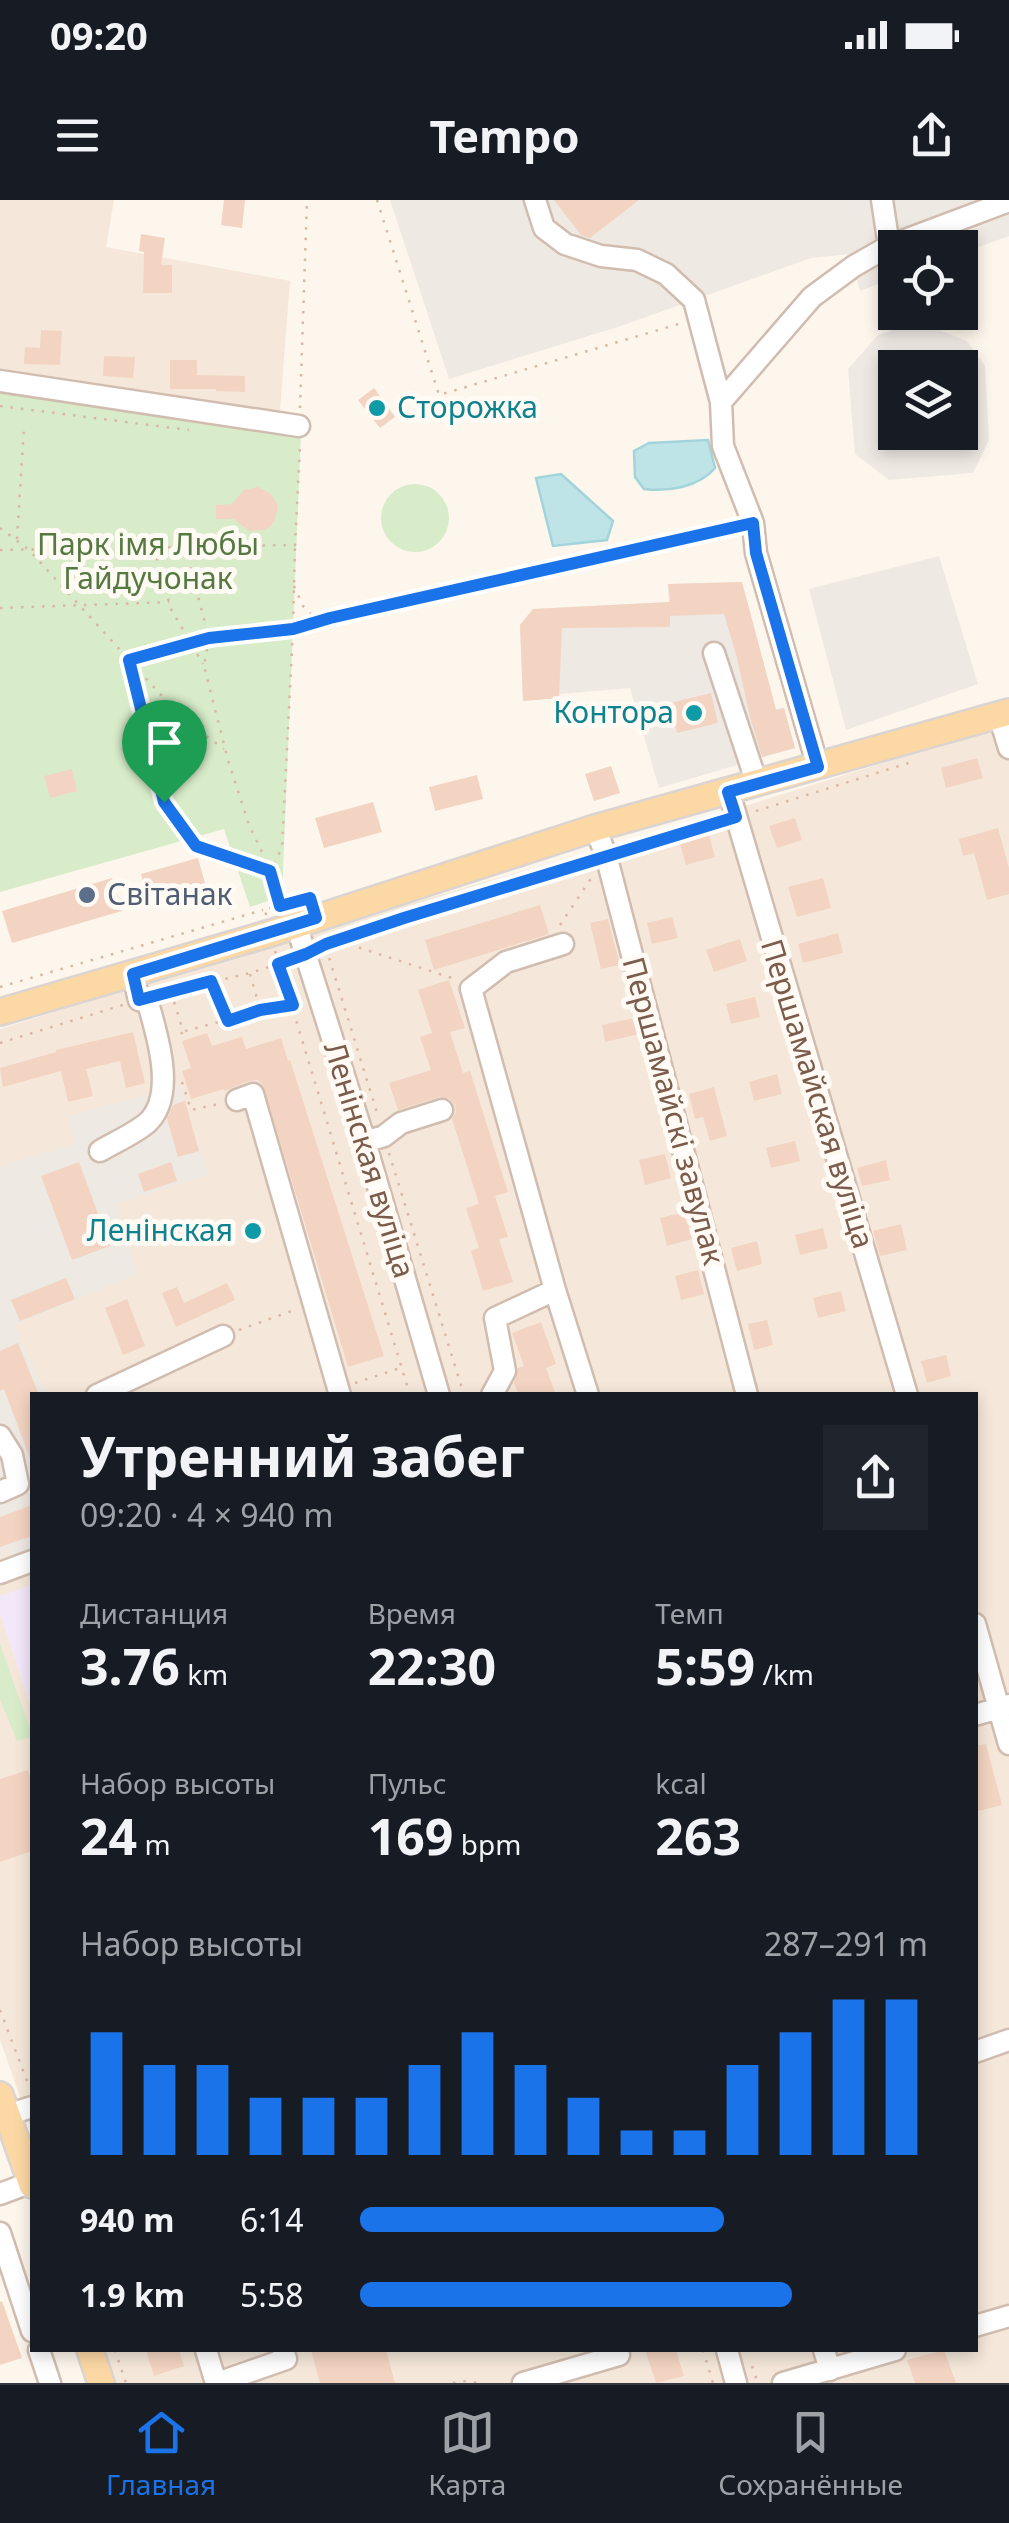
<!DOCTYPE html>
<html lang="ru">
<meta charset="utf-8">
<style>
:root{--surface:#171b24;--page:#20242c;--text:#f1f3f6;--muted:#9ea1a6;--line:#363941;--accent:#1a73e8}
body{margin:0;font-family:"Noto Sans",sans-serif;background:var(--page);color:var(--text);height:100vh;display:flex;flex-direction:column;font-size:38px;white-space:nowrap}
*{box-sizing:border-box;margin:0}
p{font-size:32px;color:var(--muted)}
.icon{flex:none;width:55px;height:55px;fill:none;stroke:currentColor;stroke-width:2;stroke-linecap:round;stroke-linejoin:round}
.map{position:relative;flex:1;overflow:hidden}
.drawer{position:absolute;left:30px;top:1192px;width:948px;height:960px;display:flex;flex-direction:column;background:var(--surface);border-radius:0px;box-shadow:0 5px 15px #0003}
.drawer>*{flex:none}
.controls{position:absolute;left:878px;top:30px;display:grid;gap:20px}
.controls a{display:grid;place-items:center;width:100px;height:100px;border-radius:0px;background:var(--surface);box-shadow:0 5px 15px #0003;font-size:50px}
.pin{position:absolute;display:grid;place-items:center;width:85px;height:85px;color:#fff;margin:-102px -42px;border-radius:50% 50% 50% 0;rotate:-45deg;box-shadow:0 0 10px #0007}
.pin .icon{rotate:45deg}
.round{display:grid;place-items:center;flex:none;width:105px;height:105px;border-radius:0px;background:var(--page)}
.overview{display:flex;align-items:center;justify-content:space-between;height:170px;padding:0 50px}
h1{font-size:55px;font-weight:700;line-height:75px}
.figures{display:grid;grid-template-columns:repeat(3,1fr);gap:15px;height:170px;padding:10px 50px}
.figures div{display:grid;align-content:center}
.figures b{font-size:50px;font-weight:700}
.figures small{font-size:28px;font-weight:400}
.figures p{font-size:28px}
.chart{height:280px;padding:20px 50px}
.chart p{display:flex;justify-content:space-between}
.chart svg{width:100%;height:180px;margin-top:10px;stroke:var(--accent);stroke-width:6}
ul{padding:0 50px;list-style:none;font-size:32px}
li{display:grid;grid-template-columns:160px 120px 1fr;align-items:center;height:75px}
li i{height:25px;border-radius:12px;background:var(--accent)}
.status{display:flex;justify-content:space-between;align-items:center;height:70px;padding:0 50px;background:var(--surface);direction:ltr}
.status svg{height:28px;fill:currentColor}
header{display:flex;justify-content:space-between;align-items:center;height:130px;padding:0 50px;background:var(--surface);font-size:45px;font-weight:700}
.dock{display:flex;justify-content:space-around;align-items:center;height:140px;border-top:2px solid var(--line);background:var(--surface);font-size:28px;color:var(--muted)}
.dock a{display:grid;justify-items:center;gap:5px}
.dock .selected{color:var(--accent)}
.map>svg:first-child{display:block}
</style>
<div class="status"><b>09:20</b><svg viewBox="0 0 49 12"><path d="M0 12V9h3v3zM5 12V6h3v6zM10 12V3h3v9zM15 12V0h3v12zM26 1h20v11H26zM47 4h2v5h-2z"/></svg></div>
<header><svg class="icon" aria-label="menu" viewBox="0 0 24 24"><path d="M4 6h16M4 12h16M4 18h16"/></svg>Tempo<svg class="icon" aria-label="share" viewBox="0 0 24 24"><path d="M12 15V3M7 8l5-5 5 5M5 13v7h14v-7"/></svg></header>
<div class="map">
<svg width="1009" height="2183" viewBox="0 0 1009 2183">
<rect width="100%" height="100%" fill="#fdf6ec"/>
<path fill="#f5e8da" d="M 0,0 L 114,0 L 106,47 L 290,81 L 280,211 L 145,196 L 0,173 Z
M 1009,524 L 1009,2183 L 115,2183 L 104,2150 L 975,2150 L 975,1195 L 32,1195 L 32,1931 L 0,1840 L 0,829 L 284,740 L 722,613 Z"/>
<path fill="#efe9e4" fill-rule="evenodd" d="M 390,0 L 1009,0 L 1009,36 L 960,54 L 960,48 L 895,48 L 895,78 L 860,91 L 850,54 L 811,58 L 621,126 L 449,179 Z
M 909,125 L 931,127 L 967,141 L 985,166 L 989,240 L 973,273 L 889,280 L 855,254 L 848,169 L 878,135 ZM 895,168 L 960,168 L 960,232 L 895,232 Z
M 939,356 L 978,484 L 846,530 L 809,389 Z
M 742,382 L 776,509 L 784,508 L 795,548 L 659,588 L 630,488 L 560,494 L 559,498 L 523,501 L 520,425 L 533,409 L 669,402 L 668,384 Z
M 180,886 L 208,975 L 116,1003 L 138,1074 L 14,1125 L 47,1195 L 32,1195 L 32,1354 L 10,1362 L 4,1346 L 3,1355 L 0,1356 L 0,967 L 75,943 L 68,916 Z"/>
<path fill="#f3e8fa" d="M 32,1385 L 32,1510 L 0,1414 L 0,1396 Z"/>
<path fill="#d8ecc9" d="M 0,192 L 301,232 L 282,696 L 250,707 L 224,629 L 0,692 Z
M381 318a34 34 0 1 1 68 0a34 34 0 1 1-68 0Z
M 0,1444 L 32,1534 L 32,1537 L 17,1541 L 0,1500 Z"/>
<path fill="#bee4e8" stroke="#a4d4db" stroke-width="2.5" d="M 708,240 L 715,268 C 699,287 669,292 644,289 L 635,277 L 634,251 L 649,243 Z
M 561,274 L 613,321 L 607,340 L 553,346 L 536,278 Z"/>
<path fill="#f3d4c2" d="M 224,0 L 245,0 L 242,28 L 221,25 Z
M 554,0 L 639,0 L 590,38 L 581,35 Z
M 141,34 L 165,38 L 161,65 L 172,65 L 172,93 L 143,93 L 144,52 L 139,51 Z
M 41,130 L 62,131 L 60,165 L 24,164 L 25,147 L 40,148 Z
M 104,156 L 135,157 L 133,178 L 103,176 Z
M 170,160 L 197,160 L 197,175 L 245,176 L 245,192 L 216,191 L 216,189 L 170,189 Z
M 374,188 L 395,217 L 380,228 L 358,200 Z
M 258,287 L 271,294 L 278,306 L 275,320 L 271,326 L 264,330 L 249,331 L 234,319 L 216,319 L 216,305 L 232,304 L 244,290 Z
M 742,382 L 776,510 L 784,508 L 795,548 L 762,557 L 750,517 L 737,458 L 724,414 L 670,416 L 670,427 L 562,428 L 559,498 L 523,501 L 520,425 L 533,409 L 670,402 L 668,384 Z
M 711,493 L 718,523 L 677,533 L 670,503 Z
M 977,558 L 983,578 L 946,588 L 941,568 Z
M 611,566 L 620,593 L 594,601 L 585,574 Z
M 72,569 L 77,591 L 50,598 L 44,576 Z
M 477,575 L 483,599 L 435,611 L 429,587 Z
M 373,602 L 382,632 L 324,648 L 315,618 Z
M 795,618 L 802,640 L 777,648 L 769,626 Z
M 998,628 L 1009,668 L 1009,694 L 987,700 L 974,653 L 963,656 L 959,639 Z
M 709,635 L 715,657 L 686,665 L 680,644 Z
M 198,658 L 205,683 L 148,699 L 141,674 Z
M 112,678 L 122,711 L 12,743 L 2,711 Z
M 823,678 L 831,708 L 797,717 L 788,687 Z
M 540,705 L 549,734 L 434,770 L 425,740 Z
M 672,717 L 678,738 L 652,744 L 647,723 Z
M 608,719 L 620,765 L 601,769 L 590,723 Z
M 838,733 L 843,753 L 803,763 L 798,744 Z
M 740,739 L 747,761 L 714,772 L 706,750 Z
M 449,780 L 465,828 L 450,832 L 463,873 L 470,871 L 508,992 L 495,996 L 508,1037 L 499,1039 L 513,1082 L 483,1091 L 471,1051 L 479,1048 L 466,1008 L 479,1004 L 452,919 L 456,912 L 455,905 L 450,899 L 439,897 L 398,910 L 389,883 L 431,870 L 420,837 L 432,833 L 418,790 Z
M 755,797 L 760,817 L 731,824 L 726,804 Z
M 634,818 L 639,834 L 605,842 L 602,825 Z
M 133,832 L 145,883 L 126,888 L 120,861 L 86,869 L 93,896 L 68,902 L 61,871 L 3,887 L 0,868 L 56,852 L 56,850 Z
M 207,833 L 212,846 L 242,837 L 246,849 L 281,838 L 288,861 L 290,860 L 384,1156 L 348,1167 L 263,885 L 258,880 L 249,881 L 224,891 L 224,889 L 191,899 L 182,871 L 191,868 L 182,841 Z
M 777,874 L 782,894 L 754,901 L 749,882 Z
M 714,887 L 727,936 L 710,941 L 703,917 L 695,919 L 689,894 Z
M 185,901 L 199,951 L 178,957 L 167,919 L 173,905 Z
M 795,941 L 800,961 L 771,968 L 766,948 Z
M 665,954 L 671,978 L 645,985 L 639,960 Z
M 886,960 L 890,980 L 862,986 L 857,968 Z
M 79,962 L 110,1046 L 72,1060 L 41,976 Z
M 171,962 L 177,981 L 144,992 L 138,974 Z
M 685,1012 L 692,1039 L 667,1046 L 660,1018 Z
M 901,1024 L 907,1050 L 880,1056 L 873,1031 Z
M 823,1028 L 828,1048 L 800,1055 L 795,1035 Z
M 757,1041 L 762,1064 L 737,1071 L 731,1048 Z
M 698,1070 L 704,1094 L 681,1100 L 675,1076 Z
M 66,1078 L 75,1099 L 20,1121 L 11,1100 Z
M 227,1083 L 235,1100 L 176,1127 L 162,1093 L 177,1087 L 184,1103 Z
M 841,1091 L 846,1111 L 818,1118 L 813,1098 Z
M 127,1099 L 145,1146 L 123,1155 L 105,1108 Z
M 767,1120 L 773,1145 L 754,1150 L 748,1124 Z
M 541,1122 L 556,1164 L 546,1168 L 556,1195 L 519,1195 L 514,1183 L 518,1168 L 524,1166 L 512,1133 Z
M 18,1143 L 39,1195 L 32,1195 L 31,1261 L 4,1189 L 0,1191 L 0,1151 Z
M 946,1155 L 951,1176 L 927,1183 L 921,1161 Z
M 32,1305 L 32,1336 L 0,1347 L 0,1317 Z
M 986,1544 L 1002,1605 L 975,1612 L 975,1546 Z
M 28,1570 L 32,1584 L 32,1651 L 0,1662 L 0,1579 Z
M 2,2101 L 22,2158 L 0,2165 L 0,2102 Z
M 146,2150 L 179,2150 L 184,2166 L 154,2176 Z
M 311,2150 L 386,2150 L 395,2183 L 320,2183 Z
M 645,2150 L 676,2150 L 684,2176 L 656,2183 Z
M 944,2150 L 956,2183 L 915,2183 L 907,2160 Z"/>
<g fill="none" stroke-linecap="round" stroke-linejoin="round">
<defs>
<path id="minor" d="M 535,0 L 544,28 L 565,44 L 601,56 L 637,60 L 666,74 L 694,100 L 721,202 L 723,246 L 753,323 L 756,353 L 818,567
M 882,0 L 889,46
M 0,181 L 299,226
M 721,202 L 812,97 L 854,66 L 889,46 L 1009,1
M 714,453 L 757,584
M 999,515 L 1009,548
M 729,592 L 907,1195
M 595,628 L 606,655 L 747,1195
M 296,724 L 365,942 L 439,1195
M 563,744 L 506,762 L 471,789 L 555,1090 L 588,1195
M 237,900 L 253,894 L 340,1195
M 365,942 L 384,936 L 401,923 L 442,910
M 100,951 C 115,942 134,934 147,923 C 177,896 157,835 148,803 L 139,800 L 133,774
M 97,1195 L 223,1136
M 492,1195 L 505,1171 L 495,1118 L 555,1090
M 0,1236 L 12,1255 L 18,1284 L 0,1292
M 0,1373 L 32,1361
M 975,1424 L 1009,1544
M 975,1515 L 1009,1505
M 975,1852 L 1009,1840
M 7,1915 L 32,1907
M 0,1994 L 32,1982
M 0,2033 L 32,2131
M 975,2126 L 1009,2116
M 39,2150 L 50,2183
M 206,2150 L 216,2183
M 727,2150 L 736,2183
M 824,2150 L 830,2170
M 217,2183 L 286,2159 L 283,2150
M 523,2183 L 619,2155
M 783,2183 L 895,2150"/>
<path id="major" d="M 0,812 L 271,733 L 595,628 L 1009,512
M 0,1895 L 32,1985
M 90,2150 L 101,2183"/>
</defs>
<use href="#minor" stroke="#d1bdb0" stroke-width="25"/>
<use href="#major" stroke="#dcd4d0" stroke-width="30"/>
<path stroke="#dab7a4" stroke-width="2.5" stroke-dasharray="2.5 8" stroke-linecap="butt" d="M 377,0 L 439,195 L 682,123
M 0,206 L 189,230
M 300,208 L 307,0
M 0,328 L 29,350 L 184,520 L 224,549
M 17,339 L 24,227
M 185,347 L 209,438 L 204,466 L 228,560 L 249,625 L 271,671 L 282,647 L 293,429 L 295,345
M 154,348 L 171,409 L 203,464
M 0,350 L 295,345 L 300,246
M 294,386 L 303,406 L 317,420 L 323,419
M 0,408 L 169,402
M 756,611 L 915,561
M 626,649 L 720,622
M 294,702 L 280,706 L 271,671 L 196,646 L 164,602 L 129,460 L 209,438 L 293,429 L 331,419 L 735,327
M 266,715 L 265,709 L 280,706
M 560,725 L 592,677
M 323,738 L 378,916
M 339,741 L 455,779
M 326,743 L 590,660
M 275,751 L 410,1195
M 250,774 L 260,809
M 211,782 L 228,821
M 0,787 L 263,710
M 171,792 L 183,831 L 177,841
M 164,793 L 250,773 L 287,761
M 185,831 C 221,822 256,810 293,805
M 0,843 L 123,805
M 182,882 L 191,910 L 219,904
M 389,953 L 464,1195
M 239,1130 L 297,1109
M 355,1183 L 400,1168
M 0,1810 L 29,1886
M 115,2150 L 126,2183
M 703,2150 L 713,2183
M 752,2166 L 758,2183
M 453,2183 L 462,2181 L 482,2183"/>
<use href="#minor" stroke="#fff" stroke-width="20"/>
<use href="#major" stroke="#fcd8a4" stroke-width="25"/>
</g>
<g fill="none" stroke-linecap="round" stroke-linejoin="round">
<defs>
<path id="route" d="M 753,323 L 756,353 L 818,567 L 728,592 L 736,617 L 404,718 L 326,744 L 306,754 L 278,764 L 293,805 L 260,810 L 228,821 L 211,781 L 139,800 L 133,774 L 316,718 L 310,698 L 280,706 L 270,671 L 196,646 L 164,602 L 129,460 L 209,438 L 293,429 L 330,418 Z"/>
</defs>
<use href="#route" stroke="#fff" stroke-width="20"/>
<use href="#route" stroke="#1a73e8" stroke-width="12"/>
</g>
<g fill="#0f9aa8" stroke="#fffaf3" stroke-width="4">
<circle cx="377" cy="208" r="10"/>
<circle cx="694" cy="513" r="10"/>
<circle cx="253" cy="1031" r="10"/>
</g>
<circle fill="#5c6f8a" stroke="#fffaf3" stroke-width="4" cx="87" cy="695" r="10"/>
<g text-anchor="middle" stroke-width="10" stroke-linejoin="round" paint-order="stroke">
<g font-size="30" fill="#0d838f" stroke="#fffaf3" text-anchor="end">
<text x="397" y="218" text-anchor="start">Сторожка</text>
<text x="674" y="523">Контора</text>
<text x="233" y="1041">Ленінская</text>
</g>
<g font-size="30" fill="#547a41" stroke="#fffaf3">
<text x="148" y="355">Парк імя Любы<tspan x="148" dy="34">Гайдучонак</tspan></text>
</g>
<g font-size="30" fill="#4e5e75" stroke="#fffaf3" text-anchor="start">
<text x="107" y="705">Світанак</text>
</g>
<g font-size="30" fill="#7a5b4c" stroke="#fffaf3">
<text transform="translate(817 894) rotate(73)" y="10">Першамайская вуліца</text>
<text transform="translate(673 911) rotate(75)" y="10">Першамайскі завулак</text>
<text transform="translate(369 960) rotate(73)" y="10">Ленінская вуліца</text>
</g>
</g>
</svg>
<div class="controls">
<a><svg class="icon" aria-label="locate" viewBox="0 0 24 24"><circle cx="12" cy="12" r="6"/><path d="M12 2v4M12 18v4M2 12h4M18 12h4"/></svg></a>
<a><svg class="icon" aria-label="layers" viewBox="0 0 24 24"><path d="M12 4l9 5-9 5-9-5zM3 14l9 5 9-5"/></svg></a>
</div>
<div class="pin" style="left:164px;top:602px;background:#1e9e55"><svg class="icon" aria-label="arrive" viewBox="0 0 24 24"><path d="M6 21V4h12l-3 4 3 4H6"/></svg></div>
<section class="drawer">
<div class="overview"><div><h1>Утренний забег</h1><p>09:20 · 4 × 940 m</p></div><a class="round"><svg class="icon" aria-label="share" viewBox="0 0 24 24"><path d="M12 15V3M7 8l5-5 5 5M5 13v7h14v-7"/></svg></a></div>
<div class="figures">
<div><p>Дистанция</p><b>3.76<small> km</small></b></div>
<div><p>Время</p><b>22:30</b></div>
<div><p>Темп</p><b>5:59<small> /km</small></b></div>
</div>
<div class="figures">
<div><p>Набор высоты</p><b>24<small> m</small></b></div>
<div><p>Пульс</p><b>169<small> bpm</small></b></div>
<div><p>kcal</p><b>263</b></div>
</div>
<div class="chart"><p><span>Набор высоты</span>287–291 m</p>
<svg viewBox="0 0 160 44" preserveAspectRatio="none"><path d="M5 44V14M15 44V22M25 44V22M35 44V30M45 44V30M55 44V30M65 44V22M75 44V14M85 44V22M95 44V30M105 44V38M115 44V38M125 44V22M135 44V14M145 44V6M155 44V6"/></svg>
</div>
<ul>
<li><b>940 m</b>6:14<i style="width:64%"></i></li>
<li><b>1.9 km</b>5:58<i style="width:76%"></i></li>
</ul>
</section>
</div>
<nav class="dock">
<a class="selected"><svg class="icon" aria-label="home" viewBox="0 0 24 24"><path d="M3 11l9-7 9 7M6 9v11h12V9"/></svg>Главная</a>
<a><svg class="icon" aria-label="map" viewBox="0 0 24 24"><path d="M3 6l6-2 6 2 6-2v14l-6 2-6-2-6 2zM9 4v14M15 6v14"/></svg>Карта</a>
<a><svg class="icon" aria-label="saved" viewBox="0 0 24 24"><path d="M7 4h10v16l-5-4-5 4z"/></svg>Сохранённые</a>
</nav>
